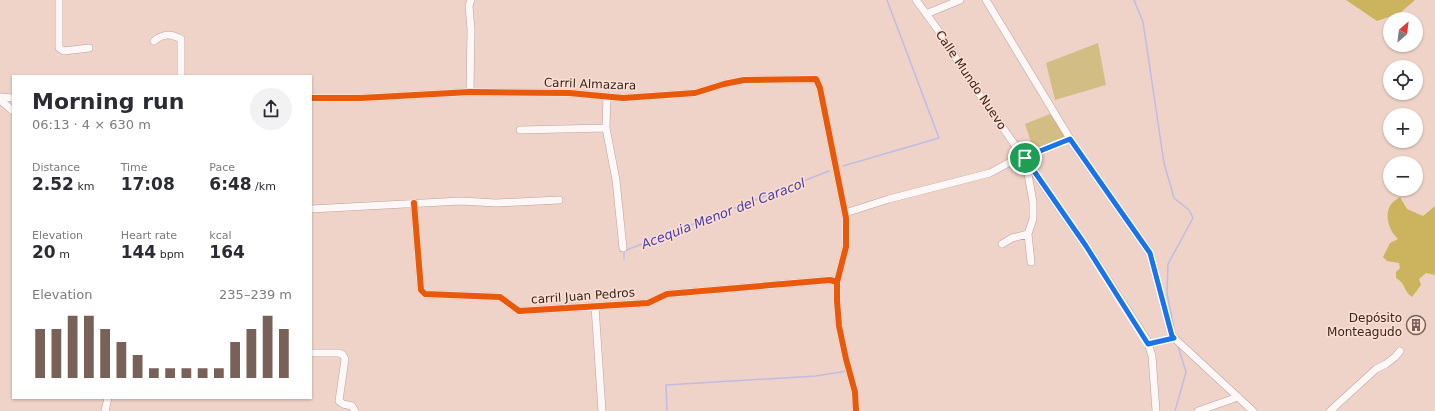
<!DOCTYPE html>
<meta charset="utf-8">
<style>
:root{--surface:#fff;--page:#f2f2f3;--text:#2b2b33;--muted:#7c7c81;--accent:#776159}
body{margin:0;font-family:"DejaVu Sans",sans-serif;background:var(--page);color:var(--text);height:100vh;display:flex;flex-direction:column;font-size:15px;white-space:nowrap}
*{box-sizing:border-box;margin:0}
p{font-size:13px;color:var(--muted)}
.icon{flex:none;width:22px;height:22px;fill:none;stroke:currentColor;stroke-width:2;stroke-linecap:round;stroke-linejoin:round}
.map{position:relative;flex:1;overflow:hidden}
.side{position:absolute;left:12px;top:75px;width:300px;height:324px;display:flex;flex-direction:column;background:var(--surface);border-radius:0px;box-shadow:0 1px 3px #0004}
.side>*{flex:none}
.needle{width:26px;rotate:28deg}
.controls{position:absolute;left:1383px;top:12px;display:grid;gap:8px}
.controls a{display:grid;place-items:center;width:40px;height:40px;border-radius:50%;background:var(--surface);box-shadow:0 1px 3px #0004;font-size:20px}
.pin{position:absolute;display:grid;place-items:center;width:34px;height:34px;color:#fff;margin:-17px;border:2px solid #fff;border-radius:50%;box-shadow:0 1px 4px #0007}
.round{display:grid;place-items:center;flex:none;width:42px;height:42px;border-radius:21px;background:var(--page)}
.headline{display:flex;align-items:center;justify-content:space-between;height:68px;padding:0 20px}
h1{font-size:22px;font-weight:800;line-height:30px}
.figures{display:grid;grid-template-columns:repeat(3,1fr);gap:6px;height:68px;padding:4px 20px}
.figures div{display:grid;align-content:center}
.figures b{font-size:17px;font-weight:800}
.figures small{font-size:11px;font-weight:400}
.figures p{font-size:11px}
.chart{height:112px;padding:8px 20px}
.chart p{display:flex;justify-content:space-between}
.chart svg{width:100%;height:72px;margin-top:4px;stroke:var(--accent);stroke-width:6}
.map>svg:first-child{display:block}
</style>
<div class="map">
<svg width="1435" height="411" viewBox="0 0 1435 411">
<rect width="100%" height="100%" fill="#efd3c9"/>
<path fill="#d2bd84" d="M 1098,43 L 1106,85 L 1055,100 L 1046,63 Z
M 1050,114 L 1067,138 L 1034,151 L 1025,124 Z"/>
<path fill="#ccb45e" d="M 1346,0 L 1415,0 L 1400,13 L 1377,21 Z
M 1400,197 L 1407,209 L 1423,216 L 1435,206 L 1435,275 L 1426,273 L 1419,279 L 1421,285 L 1412,297 C 1403,291 1407,285 1396,278 L 1396,272 L 1400,268 L 1399,263 L 1387,261 L 1383,257 L 1390,243 L 1398,239 C 1389,231 1383,214 1392,203 C 1394,201 1397,199 1400,197 Z"/>
<g fill="none" stroke-linecap="round" stroke-linejoin="round">
<path stroke="#c1bce3" stroke-width="1.5" d="M 1134,0 L 1143,22 L 1164,163 L 1174,198 L 1189,210 L 1193,218 L 1168,264 L 1167,293 L 1174,328
M 843,166 L 939,138 L 887,0
M 624,259 L 624,251 L 829,171
M 667,411 L 666,385 L 816,376 L 847,371
M 1175,411 L 1186,372 L 1178,346"/>
<defs>
<path id="minor" d="M 59,0 L 59,48 L 64,51 L 89,48
M 916,0 L 938,30 L 977,91 L 1086,246 L 1147,340 L 1152,356 L 1156,411
M 986,0 L 1072,142 L 1150,253 L 1172,336 L 1253,411
M 926,14 L 960,0
M 154,41 C 164,33 171,34 181,39 L 181,76
M 470,92 L 471,29 L 469,6 L 471,0
M 607,96 L 606,128 L 616,180 L 623,248
M 0,97 L 13,98
M 311,98 L 361,98 L 470,92 L 569,93 L 623,98 L 695,93 L 724,84 L 744,80 L 816,79 L 820,88 L 846,218 L 846,247 L 837,282 L 837,301 L 839,326 L 846,359 L 855,392 L 856,411
M 0,100 L 13,111
M 520,130 L 606,128
M 1025,158 L 1035,153 L 1070,139
M 1030,165 L 1028,174 L 1033,202 L 1033,219 L 1028,234 L 1031,262
M 414,203 L 421,290 L 425,294 L 500,297 L 519,311 L 648,303 L 667,294 L 830,280 L 837,282
M 311,209 L 461,201 L 496,203 L 559,200
M 845,213 L 889,199 L 990,173 L 1023,155
M 1002,244 L 1012,238 L 1028,234
M 595,306 L 602,411
M 1148,344 L 1174,338
M 311,353 L 339,353 L 343,355 L 345,359 L 339,401 L 343,404 L 352,406 L 355,411
M 105,411 L 108,398
M 1198,411 L 1238,397
M 1330,411 L 1376,369 L 1386,364 L 1395,357 L 1400,351"/>
</defs>
<use href="#minor" stroke="#b9a39c" stroke-width="8"/>
<use href="#minor" stroke="#fdf8f7" stroke-width="7"/>
<defs>
<path id="cycleway" d="M 311,98 L 361,98 L 470,92 L 569,93 L 623,98 L 695,93 L 724,84 L 744,80 L 816,79 L 820,88 L 846,218 L 846,247 L 837,282 L 837,301 L 839,326 L 846,359 L 855,392 L 856,411
M 414,203 L 421,290 L 425,294 L 500,297 L 519,311 L 648,303 L 667,294 L 830,280 L 837,282"/>
</defs>
<use href="#cycleway" stroke="#fdded3" stroke-width="8"/>
<use href="#cycleway" stroke="#e8590c" stroke-width="6"/>
</g>
<g fill="none" stroke-linecap="round" stroke-linejoin="round">
<defs>
<path id="route" d="M 1070,139 L 1150,253 L 1172,336 L 1174,338 L 1148,344 L 1086,246 L 1025,158 L 1035,153 Z"/>
</defs>
<use href="#route" stroke="#fff" stroke-width="8"/>
<use href="#route" stroke="#1a73e8" stroke-width="5"/>
</g>
<defs>
<symbol id="building-ring" viewBox="-11 -11 22 22"><circle r="9.5" fill="#fdded3" stroke="#776159" stroke-width="1.5"/><path d="M-4-6H4V6H1V3H-1V6H-4ZM-2.5-4.3h1.7v1.8h-1.7ZM.8-4.3h1.7v1.8H.8ZM-2.5-1h1.7V.8h-1.7ZM.8-1h1.7V.8H.8Z" fill="#776159"/></symbol>
</defs>
<g fill-rule="evenodd">
<use href="#building-ring" x="1405" y="314" width="22" height="22"/>
</g>
<g text-anchor="middle" stroke-width="3" stroke-linejoin="round" paint-order="stroke">
<g font-size="12" fill="#37241d" stroke="#fdded3">
<text transform="translate(971 80) rotate(56)" y="4">Calle Mundo Nuevo</text>
<text transform="translate(590 84) rotate(2)" y="4">Carril Almazara</text>
<text transform="translate(583 296) rotate(-4)" y="4">carril Juan Pedros</text>
</g>
<g font-size="12" fill="#37241d" stroke="#fdded3" text-anchor="end">
<text x="1402" y="322">Depósito<tspan x="1402" dy="14">Monteagudo</tspan></text>
</g>
<g font-size="13" font-style="italic" fill="#453cac" stroke="#fdded3">
<text transform="translate(723 213) rotate(-21)" y="5">Acequia Menor del Caracol</text>
</g>
</g>
</svg>
<div class="controls">
<a><svg class="needle" viewBox="-14 -14 28 28"><path d="M0-13l5 13h-10z" fill="#e53935"/><path d="M0 13l5-13h-10z" fill="#7c7c81"/></svg></a>
<a><svg class="icon" aria-label="locate" viewBox="0 0 24 24"><circle cx="12" cy="12" r="6"/><path d="M12 2v4M12 18v4M2 12h4M18 12h4"/></svg></a>
<a>+</a>
<a>−</a>
</div>
<div class="pin" style="left:1025px;top:158px;background:#1e9e55"><svg class="icon" aria-label="arrive" viewBox="0 0 24 24"><path d="M6 21V4h12l-3 4 3 4H6"/></svg></div>
<section class="side">
<div class="headline"><div><h1>Morning run</h1><p>06:13 · 4 × 630 m</p></div><a class="round"><svg class="icon" aria-label="share" viewBox="0 0 24 24"><path d="M12 15V3M7 8l5-5 5 5M5 13v7h14v-7"/></svg></a></div>
<div class="figures">
<div><p>Distance</p><b>2.52<small> km</small></b></div>
<div><p>Time</p><b>17:08</b></div>
<div><p>Pace</p><b>6:48<small> /km</small></b></div>
</div>
<div class="figures">
<div><p>Elevation</p><b>20<small> m</small></b></div>
<div><p>Heart rate</p><b>144<small> bpm</small></b></div>
<div><p>kcal</p><b>164</b></div>
</div>
<div class="chart"><p><span>Elevation</span>235–239 m</p>
<svg viewBox="0 0 160 44" preserveAspectRatio="none"><path d="M5 44V14M15 44V14M25 44V6M35 44V6M45 44V14M55 44V22M65 44V30M75 44V38M85 44V38M95 44V38M105 44V38M115 44V38M125 44V22M135 44V14M145 44V6M155 44V14"/></svg>
</div>
</section>
</div>
